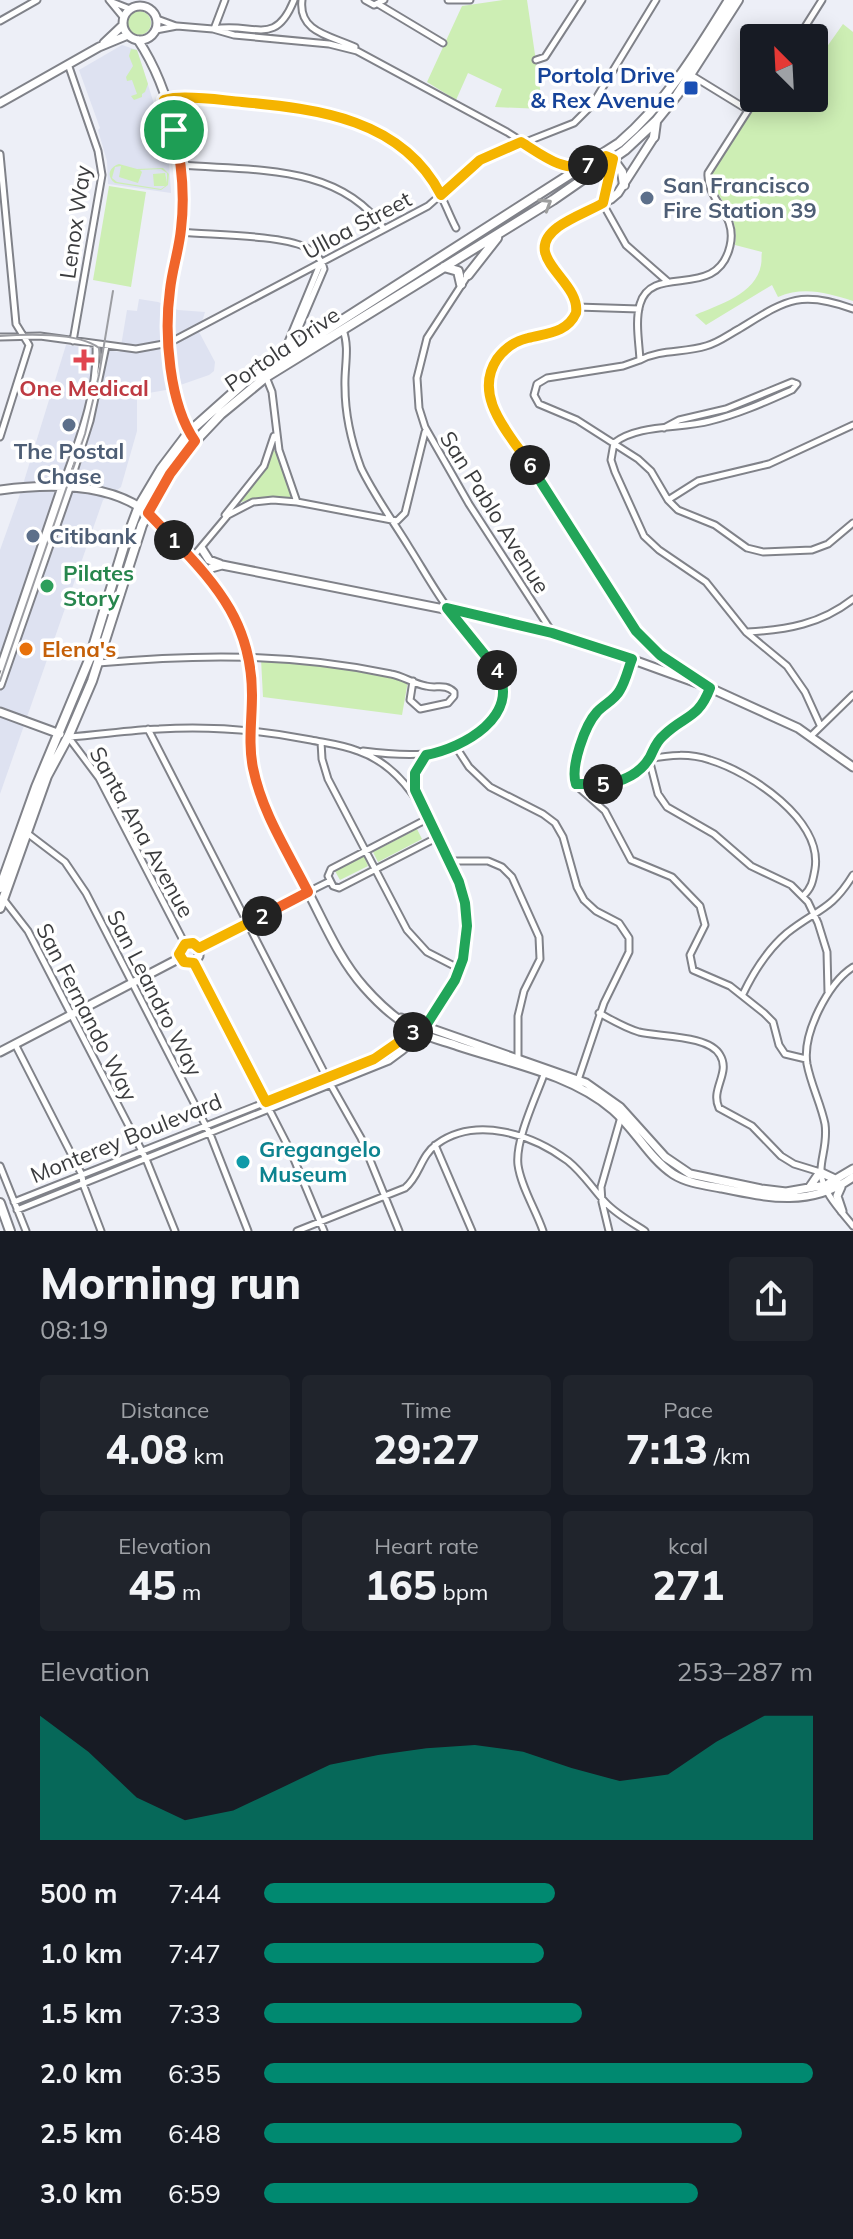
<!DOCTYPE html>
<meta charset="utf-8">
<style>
:root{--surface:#171b24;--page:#20242c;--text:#f1f3f6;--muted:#9ea1a6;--accent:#008970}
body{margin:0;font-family:Mulish,sans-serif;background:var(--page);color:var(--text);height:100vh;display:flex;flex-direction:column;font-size:30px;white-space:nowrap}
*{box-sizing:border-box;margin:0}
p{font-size:26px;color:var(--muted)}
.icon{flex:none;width:44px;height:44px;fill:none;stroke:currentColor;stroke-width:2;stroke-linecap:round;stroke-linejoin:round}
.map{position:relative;height:1231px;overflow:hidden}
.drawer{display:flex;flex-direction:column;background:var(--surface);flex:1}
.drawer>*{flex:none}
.needle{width:52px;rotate:336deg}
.fabs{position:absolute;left:740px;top:24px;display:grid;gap:16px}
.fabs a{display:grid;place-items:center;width:88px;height:88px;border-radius:8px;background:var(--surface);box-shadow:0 4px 20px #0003;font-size:40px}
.pin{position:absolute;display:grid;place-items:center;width:68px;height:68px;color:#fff;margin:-34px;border:4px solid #fff;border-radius:50%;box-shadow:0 2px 8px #0007}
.km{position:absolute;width:40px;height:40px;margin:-20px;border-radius:50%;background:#222;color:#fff;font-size:22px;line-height:40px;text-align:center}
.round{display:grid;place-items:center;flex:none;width:84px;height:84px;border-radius:8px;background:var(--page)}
.head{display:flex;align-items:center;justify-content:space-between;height:136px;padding:0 40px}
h1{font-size:44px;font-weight:800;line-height:60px}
.stats{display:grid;grid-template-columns:repeat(3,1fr);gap:12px;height:136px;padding:8px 40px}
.stats div{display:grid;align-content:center;border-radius:8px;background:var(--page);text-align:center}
.stats b{font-size:40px;font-weight:800}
.stats small{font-size:22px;font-weight:400}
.stats p{font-size:22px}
.chart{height:224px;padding:16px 40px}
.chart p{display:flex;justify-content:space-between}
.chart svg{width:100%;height:144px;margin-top:8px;fill:var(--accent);opacity:.7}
ul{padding:0 40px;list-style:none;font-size:26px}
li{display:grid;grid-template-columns:128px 96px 1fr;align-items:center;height:60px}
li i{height:20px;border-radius:10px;background:var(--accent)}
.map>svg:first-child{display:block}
</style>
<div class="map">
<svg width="853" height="1231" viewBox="0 0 853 1231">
<rect width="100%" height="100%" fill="#edeff7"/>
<path fill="#dee2f1" d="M 122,45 L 137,50 L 161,126 L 169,163 L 171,193 L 108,184 L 107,161 L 98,130 L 100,128 L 79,70 Z
M 139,299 L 158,302 L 178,310 L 205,312 L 199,332 L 215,362 L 214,371 L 209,375 L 166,390 L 137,395 L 137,431 L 121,487 L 103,500 L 0,794 L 0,550 L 20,494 L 66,345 L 120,352 L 127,310 L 137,311 Z"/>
<path fill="#cdeeb4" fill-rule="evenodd" d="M 503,0 L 527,0 L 543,109 L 495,107 L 502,89 L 468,73 L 456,100 L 427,82 L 462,6 Z
M127 23a12 12 0 1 1 24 0a12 12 0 1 1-24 0Z
M 843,24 L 853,32 L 853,301 C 827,293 804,286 778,297 L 772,285 L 706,325 L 695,315 C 718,305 756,294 761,265 C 762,261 761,256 762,252 L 735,245 C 741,205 705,196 714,166 L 761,98 L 814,98 L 814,65 Z
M 131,49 L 137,50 L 148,84 L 145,92 L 142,94 L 142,97 L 134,100 L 131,96 L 137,94 L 132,80 L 127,81 L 126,77 L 133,66 L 129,56 Z
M 119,164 L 137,169 L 163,168 L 169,174 L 168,185 L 161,190 L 115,183 C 106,177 109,167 119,164 ZM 121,166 L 119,177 L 138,183 L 142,172 L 140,170 L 161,169 L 167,173 L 167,183 L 165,173 L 153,174 L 154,186 L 165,186 L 161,189 L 117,182 L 112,178 L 115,167 Z
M 109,186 L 146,192 L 131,287 L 93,280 Z
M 273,450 L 276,451 L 291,497 L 260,497 L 238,503 L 262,471 Z
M 261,659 L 311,662 L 408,681 L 402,715 L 263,697 Z
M 417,829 L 422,839 L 378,862 L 373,852 Z
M 364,856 L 368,866 L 340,880 L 335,871 Z"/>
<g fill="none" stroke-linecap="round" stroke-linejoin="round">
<defs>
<path id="street" d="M 109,0 L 123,17
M 302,0 C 298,33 332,36 355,47
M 365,0 L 374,5 L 384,0
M 448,0 L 470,0
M 112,2 L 130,9
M 378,4 L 443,43
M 157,19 L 176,26
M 0,21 L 37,0
M 214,29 C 254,22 275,48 294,0
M 214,29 L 225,0
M 156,30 L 177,26 L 213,29 L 234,35 L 329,44 L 357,51 L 507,132 L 558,164
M 798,38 L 822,0
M 536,60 L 545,57 L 582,0
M 68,64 L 98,151 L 102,175 L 73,341
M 691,75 L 748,110
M 756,98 L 708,173 C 706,201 738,213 730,246 C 717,302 652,262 640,304 C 635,321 639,342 640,360 L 623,366 L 547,378 L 537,384 L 534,395 L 539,404 L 577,420 L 638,459 L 651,471 L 668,500 L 678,510 L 715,525 L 747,548 L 763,552 L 812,550 L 828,544 L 853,523
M 166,100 L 182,97 C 270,105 371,101 431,179 C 442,193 447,211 456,228
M 0,154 L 16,324 L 29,345 L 0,437
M 181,165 C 252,171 339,163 384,229
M 603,204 L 626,245 L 667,281
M 181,232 C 211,235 280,235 305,247 C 314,251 322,260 324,269 L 292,344 L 292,351
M 468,275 L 427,338 L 417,378 L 419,408 L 425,427 L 469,504 L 552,632
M 577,307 L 639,309
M 343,330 C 350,348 344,368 345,387 C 345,415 351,441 361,468 C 374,495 393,521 409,547 C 423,569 436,593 452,614 C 467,634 492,654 501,677 C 506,692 501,706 493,718 C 463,761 409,757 363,751
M 0,337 L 40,336 L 136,349 L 169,343 L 428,206 L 480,160 L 574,123 L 592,105 L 656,0
M 281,359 L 321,262
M 640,360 C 661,349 684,353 706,346 C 718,343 728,335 739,329 C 785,301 799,289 853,309
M 266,377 L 272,392 L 279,450 L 297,502
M 797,384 L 792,390 C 765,402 739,414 710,421 C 680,429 638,424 614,443 L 611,460 L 615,472 L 644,536 L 659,550 L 706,582 L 746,632 L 787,666 L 805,692 L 820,725
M 664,428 L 679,420 L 726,409 L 792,382 L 797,384
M 62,487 C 78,442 98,394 96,345
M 69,487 L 90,421 L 106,346
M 668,500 L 698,481 L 769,464 L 853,425
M 225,515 L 264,466 L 274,436
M 192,558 L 228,515 L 253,502 L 273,500 L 297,502 L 397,521 L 405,513 L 425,432
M 747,632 C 787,630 821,624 853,599
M 632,659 L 621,689 L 598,710 L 589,724 L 573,766 L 574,778 L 579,788 L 605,811 L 631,860 L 672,877 L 700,906 L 705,925 L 690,955 L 693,970 L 730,986 L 764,1013 L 773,1022 L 779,1045 L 785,1054 L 806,1059
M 98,663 C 198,654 293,653 391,674 C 403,676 414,684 426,686 C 436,689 445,683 454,692 L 454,696 L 448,703 L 420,709 L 410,700 L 413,681
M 148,729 L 327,1078 L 361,1138 L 399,1231
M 811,736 L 853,695
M 69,738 L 99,778 L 185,944
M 321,742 L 322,759 L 328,779 L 407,930 L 427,952 L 460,969
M 456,747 L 469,767 L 490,787 L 543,814 L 555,823 L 563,837 L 577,887 L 584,900 L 596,911 L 619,923 L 629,938 L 629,952 L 604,1003 L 578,1080
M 576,784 C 604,785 634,784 650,758 C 656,748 658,740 667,732 C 688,714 699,715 710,688
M 417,795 L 415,773 L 425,756
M 429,818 L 331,869 L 328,876 L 333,886 L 339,888 L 438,837
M 27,833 L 65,862 L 86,893 L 210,1134 L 248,1231
M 449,861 L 488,861 L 502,867 L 512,877 L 539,937 L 540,959 L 524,991 L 518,1016 L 518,1061
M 308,892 L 330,881
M 803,896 C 812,888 813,880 815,869 C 823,820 750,772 710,760 C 689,753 670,755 649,759 L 658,794 L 667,807 L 714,834 L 751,866 L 791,885 L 808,902 L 818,923 L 827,952 L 828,992
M 4,900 L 28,931 L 146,1159 L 175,1231
M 194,963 L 291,1152 L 324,1231
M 853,967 C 828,983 802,1034 807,1064 C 811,1085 821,1104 825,1124 C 828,1144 820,1159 821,1173 C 822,1192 842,1212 853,1226
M 743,994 C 754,971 767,950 787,933 C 817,909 831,911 853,875
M 599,1013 C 612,1020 625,1028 639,1032 C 660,1037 709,1035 720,1055 C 731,1073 710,1089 719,1108 L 752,1126 L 781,1156 L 794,1164 L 820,1172
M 15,1044 L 82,1175 L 83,1184 L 101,1231
M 435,1145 L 472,1231
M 0,1166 L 26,1231
M 14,1202 L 362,1064 L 384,1053 L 416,1030
M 17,1210 L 389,1061 C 437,1029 476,964 466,905 C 461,879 447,856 435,832 C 418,798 396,764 358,751 C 343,745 326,743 311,740 C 261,730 209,726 159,729 C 129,730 99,735 68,737
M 297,1231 L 405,1188 C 420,1176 420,1156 437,1144 C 476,1116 532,1134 568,1161 C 583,1173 592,1188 605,1202 C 616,1214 631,1222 645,1231
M 543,1231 C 536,1210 521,1187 518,1165 C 515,1140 536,1097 545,1072
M 609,1231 L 602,1202 L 601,1187 L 621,1117"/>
<path id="secondary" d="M123 23a17 17 0 1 1 34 0a17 17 0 1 1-34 0Z
M 138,40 C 172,91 187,166 181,227 C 180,247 173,267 170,287 C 164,332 168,403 195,441
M 104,43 L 123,25
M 0,103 L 99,47 L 128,35
M 654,137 L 618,193 L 611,199 C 587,211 522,234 553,270 C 566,284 579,293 576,313 C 560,349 507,324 491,372 C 486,387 489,401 497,415 L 636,631 L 660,655 L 710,688
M 0,490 C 44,484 102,482 141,508 C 161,521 178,543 194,561 C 220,590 241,619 248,658 C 257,699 245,741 256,782 C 267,820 289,855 307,890 C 324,922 339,959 364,987 C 378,1003 397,1020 416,1031 C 429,1038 444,1041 458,1046 C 509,1063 571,1074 613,1110 C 635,1129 649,1158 673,1174 C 687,1183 705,1185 721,1188 C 769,1198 811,1207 853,1177
M 202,549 L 209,560 L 220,564
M 205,574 L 211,568 L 222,565 L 510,622 L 595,646 L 697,683
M 1,667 L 62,487
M 0,685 L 69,488
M 708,687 L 798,728 L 853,767
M 0,712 L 60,734
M 199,948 L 308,892
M 180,958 L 179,950 L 185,944 L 193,943 L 199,948
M 180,958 L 186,963 L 194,963 L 199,956 L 199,948
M 401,1018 L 586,1083 L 620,1107 L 665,1157 L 690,1174 L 761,1189 L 786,1192 L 826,1185 L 853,1169
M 0,1052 L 180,958
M 841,1187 L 837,1196 L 842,1211
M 809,1188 L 820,1172 L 837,1180"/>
<path id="primary" d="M 654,137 L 656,122
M 612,158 L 622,172 L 624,185
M 558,164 L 584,167
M 603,203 L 613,159
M 444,267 L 458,271 L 461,284
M 468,275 L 497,238
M 0,888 L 36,787 L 89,660 L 124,546 L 139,506 L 161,469 L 189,432 L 244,383 L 619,143 C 666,103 697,52 729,0
M 0,908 L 47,776 L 68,737 L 92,681 L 142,525 L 162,486 L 186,451 L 221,414 L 266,377 L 553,200 L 625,150 L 656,121 L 677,95 L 738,0
M 0,1203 L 10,1231"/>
</defs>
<use href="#street" stroke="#808289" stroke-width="9"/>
<use href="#secondary" stroke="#808289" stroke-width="11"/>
<use href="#primary" stroke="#808289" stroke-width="12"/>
<use href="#street" stroke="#fff" stroke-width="5"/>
<use href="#secondary" stroke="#fff" stroke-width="7"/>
<use href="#primary" stroke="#fff" stroke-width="8"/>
<path stroke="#9c9da2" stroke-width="2" d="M 0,336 C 25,334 79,332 99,348 L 101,361
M 0,681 L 85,434 L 99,375 L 113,291"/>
</g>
<defs><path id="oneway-chevron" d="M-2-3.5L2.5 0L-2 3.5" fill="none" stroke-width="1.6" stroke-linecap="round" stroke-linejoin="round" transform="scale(2)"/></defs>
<use stroke="#9d9e9e" href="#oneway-chevron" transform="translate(546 204) rotate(-32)"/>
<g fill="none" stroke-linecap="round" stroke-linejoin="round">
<defs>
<path id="split-1" d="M 174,130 C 182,163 185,196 181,229 C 179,250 172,270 170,290 C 164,334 169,404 195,441 L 170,474 L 148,513 L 174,540"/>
<path id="split-2" d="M 174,540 C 219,587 252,626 252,695 C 252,720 248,743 253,768 C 262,813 288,852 308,892 L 262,916"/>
<path id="split-3" d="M 262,916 L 199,948 L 193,943 L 185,944 L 179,954 L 184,962 L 194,963 L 266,1102 L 374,1059 L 413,1032"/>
<path id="split-4" d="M 413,1032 L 425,1027 L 455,980 L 463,959 L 467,926 L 465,903 L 459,882 L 415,790 L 415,773 L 426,755 C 463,748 522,716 497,670"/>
<path id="split-5" d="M 497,670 L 447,608 L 552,633 L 632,659 C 628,669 626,680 620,690 C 615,700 604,704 597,712 C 585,725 570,767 576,784 L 603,784"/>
<path id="split-6" d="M 530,465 L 636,631 L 660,655 L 710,688 C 698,720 684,715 663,736 C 656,742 654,749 650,757 C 640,774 622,782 603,784"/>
<path id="split-7" d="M 530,465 C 510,434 472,397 497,359 C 505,348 515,341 528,338 C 547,333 567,333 576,313 C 581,280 518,257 558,227 C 572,217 589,211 603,203 L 613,159 L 606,156 L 588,165"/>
<path id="split-8" d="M 174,130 L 164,100 L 174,98 C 196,96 220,100 242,102 C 318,109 402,119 441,195 L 480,160 L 521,142 C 541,154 563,173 588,165"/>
</defs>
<use href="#split-1" stroke="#fff" stroke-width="16"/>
<use href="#split-2" stroke="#fff" stroke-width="16"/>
<use href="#split-3" stroke="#fff" stroke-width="16"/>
<use href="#split-4" stroke="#fff" stroke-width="16"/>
<use href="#split-5" stroke="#fff" stroke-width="16"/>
<use href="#split-6" stroke="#fff" stroke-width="16"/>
<use href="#split-7" stroke="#fff" stroke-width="16"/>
<use href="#split-8" stroke="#fff" stroke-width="16"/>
<use href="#split-1" stroke="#f0652b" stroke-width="10"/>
<use href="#split-2" stroke="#f0652b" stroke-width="10"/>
<use href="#split-3" stroke="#f5b400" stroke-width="10"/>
<use href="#split-4" stroke="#22a559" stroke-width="10"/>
<use href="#split-5" stroke="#22a559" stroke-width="10"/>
<use href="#split-6" stroke="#22a559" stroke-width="10"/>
<use href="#split-7" stroke="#f5b400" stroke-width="10"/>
<use href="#split-8" stroke="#f5b400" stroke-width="10"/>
</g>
<rect fill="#1a4fb4" stroke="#fff" stroke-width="3" x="683" y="80" width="16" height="16" rx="4"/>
<g fill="#5c6f8a" stroke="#fff" stroke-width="3">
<circle cx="647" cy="198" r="8"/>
<circle cx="69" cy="425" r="8"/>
<circle cx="33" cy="536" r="8"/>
</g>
<path fill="#e0444e" stroke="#fff" stroke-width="3" d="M80 348h8v8h8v8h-8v8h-8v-8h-8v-8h8z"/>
<circle fill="#2e9e5b" stroke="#fff" stroke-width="3" cx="47" cy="586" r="8"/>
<circle fill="#e8710a" stroke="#fff" stroke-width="3" cx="26" cy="649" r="8"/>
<circle fill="#0f9aa8" stroke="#fff" stroke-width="3" cx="243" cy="1162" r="8"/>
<g text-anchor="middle" stroke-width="7" stroke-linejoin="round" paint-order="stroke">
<g font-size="22" font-weight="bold" fill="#164399" stroke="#fff" text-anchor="end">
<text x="675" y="83">Portola Drive<tspan x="675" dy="25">&amp; Rex Avenue</tspan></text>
</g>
<g font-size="22" font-weight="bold" fill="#4e5e75" stroke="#fff" text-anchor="start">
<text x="663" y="193">San Francisco<tspan x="663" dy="25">Fire Station 39</tspan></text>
<text x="69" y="459" text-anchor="middle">The Postal<tspan x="69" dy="25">Chase</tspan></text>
<text x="49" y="544">Citibank</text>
</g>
<g font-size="22" fill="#3b3c3e" stroke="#fff">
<text transform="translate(75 222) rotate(-82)" y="8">Lenox Way</text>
<text transform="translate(357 225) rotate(-28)" y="8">Ulloa Street</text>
<text transform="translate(282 349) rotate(-34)" y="8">Portola Drive</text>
<text transform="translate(495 512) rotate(58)" y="8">San Pablo Avenue</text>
<text transform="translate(142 832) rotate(61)" y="8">Santa Ana Avenue</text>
<text transform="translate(155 993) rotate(63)" y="8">San Leandro Way</text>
<text transform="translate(87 1012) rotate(63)" y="8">San Fernando Way</text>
<text transform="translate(126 1138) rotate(-22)" y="8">Monterey Boulevard</text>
</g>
<g font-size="22" font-weight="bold" fill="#be3a42" stroke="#fff">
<text x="84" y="396">One Medical</text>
</g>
<g font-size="22" font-weight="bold" fill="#27864d" stroke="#fff" text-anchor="start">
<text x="63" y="581">Pilates<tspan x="63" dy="25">Story</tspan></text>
</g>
<g font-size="22" font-weight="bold" fill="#c56008" stroke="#fff" text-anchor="start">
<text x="42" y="657">Elena's</text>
</g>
<g font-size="22" font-weight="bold" fill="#0d838f" stroke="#fff" text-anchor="start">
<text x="259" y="1157">Gregangelo<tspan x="259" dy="25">Museum</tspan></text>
</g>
</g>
</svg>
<div class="fabs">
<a><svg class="needle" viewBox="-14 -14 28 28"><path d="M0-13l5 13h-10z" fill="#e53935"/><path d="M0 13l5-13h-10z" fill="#9ea1a6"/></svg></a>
</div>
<div class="pin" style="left:174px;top:130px;background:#1e9e55"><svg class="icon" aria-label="arrive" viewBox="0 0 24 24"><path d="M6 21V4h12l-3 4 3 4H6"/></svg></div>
<b class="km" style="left:174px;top:540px">1</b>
<b class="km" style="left:262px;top:916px">2</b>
<b class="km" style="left:413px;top:1032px">3</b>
<b class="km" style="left:497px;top:670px">4</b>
<b class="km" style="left:603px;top:784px">5</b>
<b class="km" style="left:530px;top:465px">6</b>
<b class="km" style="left:588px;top:165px">7</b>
</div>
<section class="drawer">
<div class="head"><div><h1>Morning run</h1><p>08:19</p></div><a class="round"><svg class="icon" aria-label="share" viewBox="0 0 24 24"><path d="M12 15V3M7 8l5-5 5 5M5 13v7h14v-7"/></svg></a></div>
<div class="stats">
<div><p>Distance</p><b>4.08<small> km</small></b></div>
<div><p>Time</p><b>29:27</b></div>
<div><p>Pace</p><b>7:13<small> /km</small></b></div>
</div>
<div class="stats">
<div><p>Elevation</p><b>45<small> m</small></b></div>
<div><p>Heart rate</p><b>165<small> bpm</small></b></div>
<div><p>kcal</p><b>271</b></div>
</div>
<div class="chart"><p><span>Elevation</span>253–287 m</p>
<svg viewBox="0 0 160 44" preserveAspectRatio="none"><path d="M0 44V6L10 17L20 31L30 38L40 35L50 28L60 21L70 18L80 16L90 15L100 17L110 22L120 26L130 24L140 14L150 6L160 6V44z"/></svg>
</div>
<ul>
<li><b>500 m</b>7:44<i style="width:53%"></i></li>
<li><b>1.0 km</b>7:47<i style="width:51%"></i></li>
<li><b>1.5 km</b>7:33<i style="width:58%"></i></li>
<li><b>2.0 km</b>6:35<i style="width:100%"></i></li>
<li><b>2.5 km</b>6:48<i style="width:87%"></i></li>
<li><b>3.0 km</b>6:59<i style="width:79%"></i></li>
</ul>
</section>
